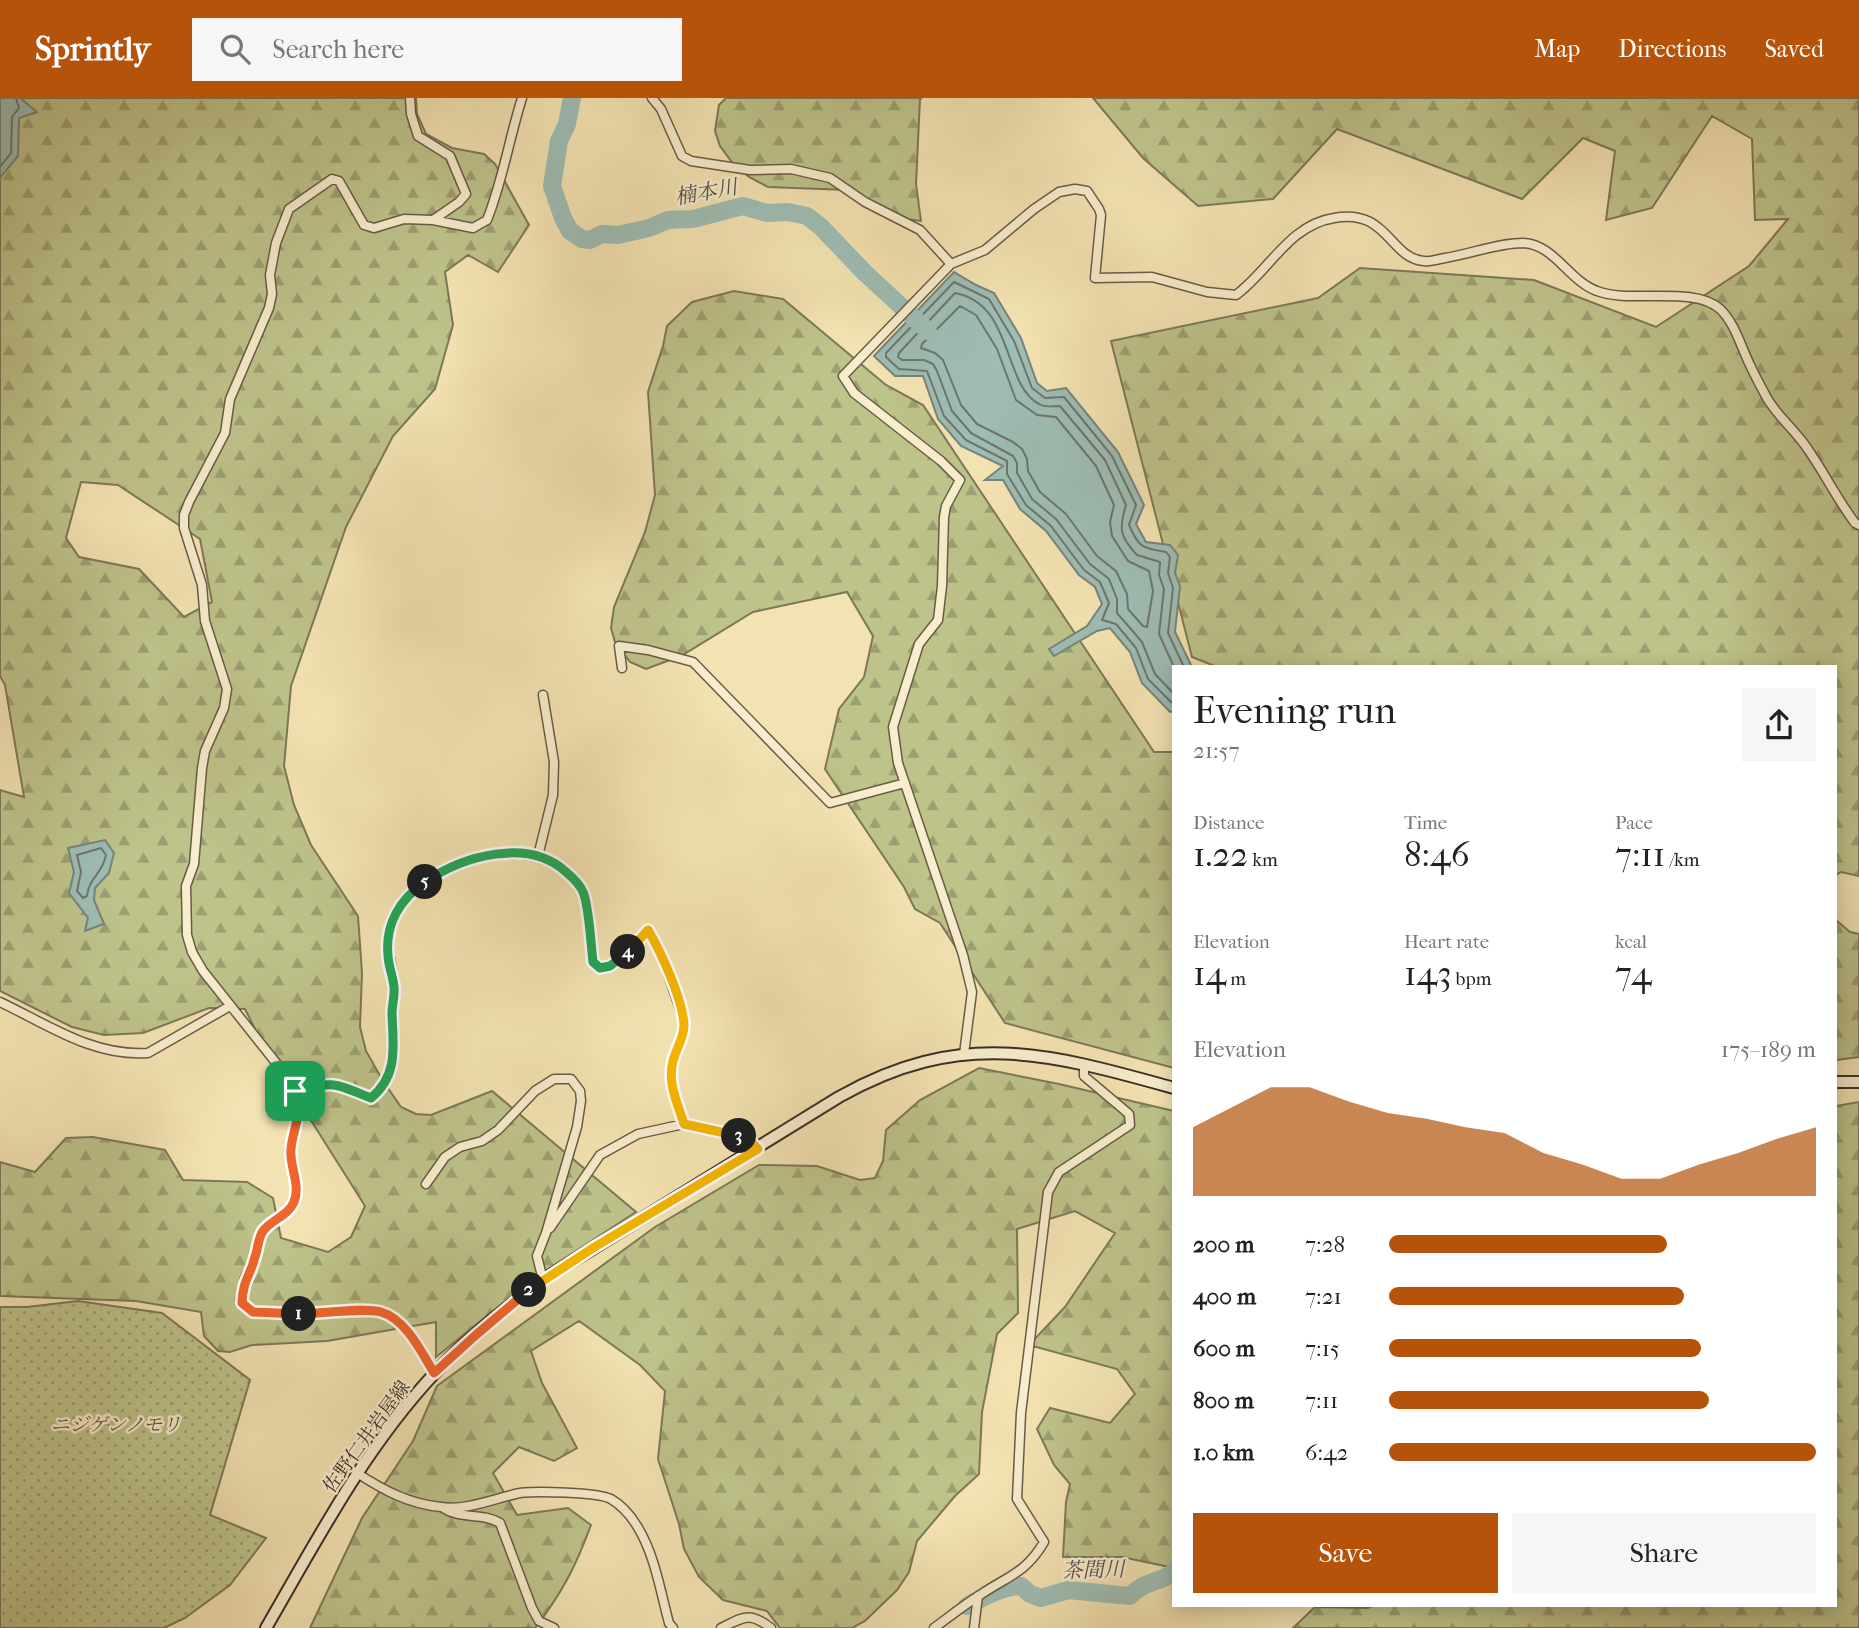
<!DOCTYPE html>
<meta charset="utf-8">
<style>
:root{--surface:#fff;--page:#f6f6f6;--text:#222;--muted:#767676;--accent:#b45309}
body{margin:0;font-family:"IM FELL French Canon","Noto Serif JP",serif;background:var(--page);color:var(--text);height:100vh;display:flex;flex-direction:column;font-size:26px;white-space:nowrap}
*{box-sizing:border-box;margin:0}
p{font-size:23px;color:var(--muted)}
.icon{flex:none;width:38px;height:38px;fill:none;stroke:currentColor;stroke-width:2;stroke-linecap:round;stroke-linejoin:round}
.map{position:relative;flex:1;overflow:hidden}
.details{position:absolute;left:1172px;top:567px;width:665px;height:942px;display:flex;flex-direction:column;background:var(--surface);border-radius:0px;box-shadow:0 4px 18px #0003}
.details>*{flex:none}
.pin{position:absolute;display:grid;place-items:center;width:60px;height:60px;color:#fff;margin:-30px;border-radius:14px;box-shadow:0 4px 10px #0006}
.km{position:absolute;width:35px;height:35px;margin:-18px;border-radius:50%;background:#222;color:#fff;font-size:19px;line-height:35px;text-align:center}
.round{display:grid;place-items:center;flex:none;width:74px;height:74px;border-radius:0px;background:var(--page)}
.summary{display:flex;align-items:center;justify-content:space-between;height:119px;padding:0 21px}
h1{font-size:38px;font-weight:600;line-height:52px}
.stats{display:grid;grid-template-columns:repeat(3,1fr);gap:10px;height:119px;padding:7px 21px}
.stats div{display:grid;align-content:center}
.stats b{font-size:35px;font-weight:600}
.stats small{font-size:19px;font-weight:400}
.stats p{font-size:19px}
.chart{height:196px;padding:14px 21px}
.chart p{display:flex;justify-content:space-between}
.chart svg{width:100%;height:126px;margin-top:7px;fill:var(--accent);opacity:.7}
.primary-button{display:flex;gap:14px;margin-top:auto;padding:14px 21px}
.primary-button a{flex:1;height:80px;border-radius:0px;background:var(--accent);color:#fff;font-size:28px;font-weight:600;line-height:80px;text-align:center}
.primary-button a+a{background:var(--page);color:var(--text)}
ul{padding:0 21px;list-style:none;font-size:23px}
li{display:grid;grid-template-columns:112px 84px 1fr;align-items:center;height:52px}
li i{height:18px;border-radius:9px;background:var(--accent)}
header{display:flex;align-items:center;gap:42px;box-sizing:border-box;height:98px;padding:0 35px;background:var(--accent);color:#fff}
header strong{font-size:33px}
nav{display:flex;gap:38px;margin-inline-start:auto;font-size:24px}
.search{width:490px;height:63px;background:var(--page);display:flex;align-items:center;gap:18px;box-sizing:border-box;padding:0 24px;border-radius:0px;color:var(--muted);font-size:26px}
.map>svg:first-child{display:block}
</style>
<header>
<strong>Sprintly</strong>
<div class="search"><svg class="icon" aria-label="search" viewBox="0 0 24 24"><circle cx="10" cy="10" r="6"/><path d="M15 15l6 6"/></svg>Search here</div>
<nav><a>Map</a><a>Directions</a><a>Saved</a></nav>
</header>
<div class="map">
<svg width="1859" height="1530" viewBox="0 0 1859 1530">
<defs>
<pattern id="green-dots" width="8" height="8" patternUnits="userSpaceOnUse" patternTransform="scale(1.75)"><rect width="8" height="8" fill="#bec38a"/><path d="M2 2h.1M6 6h.1" fill="none" stroke="#9c9f71" stroke-width="1.8" stroke-linecap="round"/></pattern>
<pattern id="forest-firs" width="22" height="20" patternUnits="userSpaceOnUse" patternTransform="scale(1.75)"><rect width="22" height="20" fill="#bec38a"/><path d="M5 1l3.5 6h-7zM16 11l3.5 6h-7z" fill="#9c9f71"/></pattern>
</defs>
<rect width="100%" height="100%" fill="#f4e3b2"/>
<filter id="stains"><feTurbulence type="fractalNoise" baseFrequency=".00286" numOctaves="4"/><feColorMatrix values="0 0 0 0 .2 0 0 0 0 .09 0 0 0 0 .02 0 0 0 .5 -.17"/></filter>
<radialGradient id="worn" r=".72"><stop offset=".6" stop-color="#630" stop-opacity="0"/><stop offset="1" stop-color="#630" stop-opacity=".3"/></radialGradient>
<path fill="url(#green-dots)" stroke="#7c7858" stroke-width="2" d="M 78,1203 L 162,1215 L 250,1282 L 210,1417 L 266,1440 L 230,1487 L 185,1520 L 164,1530 L 0,1530 L 0,1209 L 27,1209 Z"/>
<path fill="url(#forest-firs)" stroke="#7c7858" stroke-width="2" fill-rule="evenodd" d="M 0,0 L 416,0 L 417,16 L 426,36 L 452,50 L 484,56 L 495,66 L 529,127 L 498,174 L 468,157 L 445,174 L 453,227 L 435,291 L 393,338 L 346,429 L 291,588 L 284,668 L 294,707 L 311,747 L 358,818 L 362,875 L 360,929 L 366,953 L 383,983 L 401,1009 L 416,1016 L 431,1017 L 492,993 L 636,1114 L 533,1181 L 436,1259 L 436,1224 L 327,1243 L 252,1247 L 230,1254 L 218,1253 L 204,1238 L 201,1214 L 136,1203 L 0,1198 L 0,1064 L 35,1074 L 66,1040 L 93,1039 L 165,1052 L 183,1082 L 247,1084 L 273,1100 L 281,1140 L 328,1154 L 351,1139 L 365,1108 L 312,1024 L 289,999 L 245,911 L 209,910 L 143,935 L 104,937 L 72,929 L 0,893 L 0,692 L 24,699 L 5,587 L 0,578 ZM 81,384 L 118,387 L 200,441 L 212,504 L 184,519 L 139,471 L 79,459 L 66,440 Z
M 726,0 L 922,0 L 920,1 L 916,86 L 921,123 L 900,120 L 848,92 L 768,89 L 749,79 L 734,67 L 720,48 L 715,33 L 719,7 Z
M 1093,0 L 1859,0 L 1859,778 L 1841,774 L 1836,777 L 1836,569 L 1217,569 L 1192,559 L 1111,243 L 1318,200 L 1360,170 L 1534,182 L 1656,229 L 1749,168 L 1788,121 L 1755,122 L 1752,41 L 1712,18 L 1652,110 L 1606,122 L 1615,53 L 1583,40 L 1522,101 L 1337,31 L 1273,101 L 1198,108 L 1143,60 Z
M 734,193 L 783,201 L 886,287 L 923,307 L 1154,654 L 1174,654 L 1174,970 L 1005,925 L 940,825 L 915,811 L 904,789 L 825,671 L 839,611 L 864,579 L 873,538 L 847,494 L 753,514 L 681,558 L 646,571 L 630,564 L 615,544 L 611,530 L 614,509 L 645,434 L 655,397 L 648,294 L 663,248 L 667,228 L 692,204 Z
M 1836,822 L 1850,834 L 1859,836 L 1859,959 L 1836,962 Z
M 979,970 L 1059,986 L 1174,1013 L 1174,1470 L 1122,1459 L 1063,1459 L 1066,1404 L 1070,1386 L 1054,1367 L 1037,1331 L 1050,1310 L 1110,1325 L 1135,1296 L 1117,1271 L 1029,1247 L 1065,1209 L 1115,1135 L 1075,1113 L 1017,1131 L 1018,1215 L 997,1236 L 982,1314 L 979,1376 L 955,1398 L 917,1443 L 909,1474 L 897,1492 L 865,1523 L 852,1530 L 780,1530 L 767,1513 L 723,1502 L 699,1479 L 684,1451 L 679,1426 L 658,1361 L 665,1293 L 640,1267 L 579,1223 L 531,1253 L 542,1285 L 577,1350 L 554,1363 L 519,1349 L 493,1375 L 517,1417 L 568,1410 L 591,1427 C 576,1468 562,1495 535,1530 L 310,1530 L 362,1420 L 413,1343 L 437,1288 L 655,1129 L 759,1067 L 817,1068 L 860,1082 L 875,1080 L 883,1063 L 886,1032 L 920,1002 Z
M 1859,1004 L 1859,1530 L 1293,1530 L 1315,1509 L 1368,1510 L 1374,1507 L 1836,1507 L 1836,1008 Z"/>
<path fill="#9ebdb4" stroke="#76847b" stroke-width="2" d="M 0,0 L 20,0 L 37,14 L 19,20 L 18,58 L 0,80 Z
M 954,174 L 976,187 L 994,195 L 1021,240 L 1037,285 L 1047,293 L 1066,290 L 1118,354 L 1144,407 L 1136,426 L 1146,444 L 1170,447 L 1178,457 L 1175,475 L 1180,488 L 1175,534 L 1192,569 L 1174,569 L 1174,613 L 1170,614 L 1142,585 L 1130,554 L 1110,530 L 1097,533 L 1054,558 L 1049,551 L 1087,528 L 1102,506 L 1095,489 L 1079,477 L 1046,433 L 1020,411 L 1003,382 L 985,382 L 1003,368 L 961,348 L 938,321 L 923,278 L 895,278 L 874,258 Z
M 105,742 L 114,755 L 109,775 L 95,790 L 94,802 L 104,826 L 85,833 L 88,820 L 69,795 L 74,774 L 68,750 Z"/>
<g fill="none" stroke-linecap="round" stroke-linejoin="round">
<path stroke="#6c766d" stroke-width="2" d="M 0,69 L 11,55 L 12,19 L 19,10 L 16,0
M 960,208 L 976,217 L 997,251 L 1016,302 L 1037,317 L 1056,319 L 1096,368 L 1114,407 L 1110,424 L 1112,438 L 1128,463 L 1149,473 L 1153,493 L 1147,529 L 1143,528 L 1128,511 L 1127,496 L 1116,473 L 1097,458 L 1066,416 L 1040,394 L 1028,373 L 1027,361 L 1022,351 L 1013,344 L 977,326 L 961,307 L 943,262 L 935,255 L 921,250 L 922,246 Z
M 1174,596 L 1155,576 L 1142,544 L 1117,515 L 1117,501 L 1109,481 L 1090,466 L 1056,421 L 1032,401 L 1017,375 L 1017,365 L 1013,358 L 971,335 L 952,313 L 937,273 L 933,266 L 924,262 L 902,262 L 898,259 L 899,255 L 955,195 C 1014,206 1002,286 1039,306 C 1046,310 1053,308 1060,308 L 1105,362 L 1126,407 C 1119,430 1119,438 1137,457 L 1160,464 L 1159,477 L 1164,491 L 1159,536 L 1174,569
M 1174,607 L 1148,581 L 1136,550 L 1116,526 L 1102,522 L 1109,505 L 1100,484 L 1084,472 L 1051,428 L 1026,407 L 1007,376 L 1007,363 L 966,342 L 944,318 L 927,273 L 899,271 L 886,259 L 886,255 L 954,184 L 989,201 L 1014,243 L 1032,290 L 1045,300 L 1064,299 L 1112,358 L 1136,407 L 1129,427 C 1139,450 1142,450 1166,454 L 1170,459 L 1168,475 L 1173,490 L 1168,535 L 1184,569
M 101,750 L 106,757 C 102,777 89,779 87,798 L 83,800 L 77,793 L 81,774 L 77,757 Z"/>
<path stroke="#9ebdb4" stroke-width="18" d="M 572,0 L 567,26 L 559,43 L 552,88 L 563,120 L 570,133 L 582,141 L 590,142 L 602,136 L 618,137 L 649,130 L 668,122 L 693,121 L 743,108 L 767,115 L 788,114 L 807,118 L 821,129 L 865,175 L 928,233
M 967,1508 C 983,1499 1002,1489 1021,1488 L 1030,1496 L 1041,1500 L 1068,1492 L 1130,1498 C 1145,1482 1158,1486 1174,1474"/>
<defs>
<path id="street" d="M 410,0 L 411,16 L 418,38 L 450,58 L 466,96 L 459,104 L 433,122
M 652,0 L 661,11 L 682,58 L 691,63 L 750,72 L 791,71 L 830,80 L 865,104 L 920,132 L 951,166
M 622,570 L 619,548 L 648,552 L 693,564 L 830,705 L 905,685
M 538,758 L 553,697 L 554,664 L 543,597
M 0,904 C 47,926 93,959 148,955 L 230,908
M 964,956 L 972,894 L 963,857 L 898,665 L 893,629 L 919,546 L 938,522 L 942,488 L 944,419 L 946,408 L 960,382 L 941,363 L 854,295 L 843,278 L 951,166 L 985,152 L 1034,111 L 1059,94 L 1075,91 L 1087,93 L 1099,111 L 1101,117 L 1095,180 L 1152,179 L 1207,194 L 1236,197 C 1269,173 1289,127 1334,120 C 1388,110 1389,160 1424,163 C 1431,164 1439,161 1445,160 C 1471,156 1497,145 1523,145 C 1554,146 1569,183 1597,193 C 1630,206 1694,187 1720,211 C 1735,225 1741,249 1750,267 C 1755,278 1761,289 1767,300 C 1778,319 1795,332 1807,350 C 1824,374 1837,401 1855,425 L 1859,427
M 295,993 C 333,982 336,987 371,1000 C 398,978 393,947 392,916 C 392,907 395,898 394,890 C 392,855 377,835 403,803 C 436,761 525,737 567,775 C 573,780 581,787 584,795 C 589,809 591,847 593,864 L 600,870 C 621,865 634,847 648,832 L 660,852 L 684,923 C 684,938 677,947 673,961 C 666,983 677,1005 684,1026
M 426,1086 L 445,1059 L 460,1049 L 482,1043 L 498,1032 L 535,993 L 554,981 L 571,981 L 580,993 L 581,1003 L 577,1029 L 546,1135 L 537,1158 L 543,1182
M 550,1130 L 600,1057 L 638,1036 L 684,1026 L 746,1039 L 758,1051
M 434,1275 C 420,1251 406,1225 380,1213 L 267,1216 L 253,1214 L 242,1205 L 245,1180 L 254,1163 L 260,1139 L 264,1131 L 284,1116 L 293,1105 L 296,1091 L 290,1053 L 298,1014 L 298,997 L 277,966 L 203,873 L 192,854 L 187,837 L 186,788 L 194,766 L 202,670 L 205,653 L 224,610 L 227,591 L 205,523 L 202,487 L 184,430 L 184,417 L 189,404 L 225,335 L 230,301 L 269,210 L 272,196 L 270,177 L 276,145 L 289,111 L 332,81 L 339,83 L 364,127 L 374,130 L 404,121 L 433,122 L 473,130 L 487,122 C 503,82 509,41 522,0
M 357,1375 C 383,1392 409,1406 441,1409 C 467,1413 495,1400 520,1395 C 536,1393 597,1394 611,1401 C 621,1407 631,1418 637,1428 C 655,1457 660,1492 669,1525 L 673,1530
M 443,1410 C 461,1422 482,1414 500,1425 L 532,1510 L 539,1523 L 554,1530
M 721,1530 C 744,1519 749,1513 771,1530
M 934,1530 C 949,1519 964,1507 980,1497 C 1008,1478 1026,1475 1044,1444 L 1017,1401 L 1021,1315 L 1048,1094 L 1059,1074 L 1130,1027 L 1129,1016 L 1084,978 L 1084,967
M 974,1530 L 978,1498"/>
<path id="secondary" d="M 1836,984 L 1859,984
M 266,1530 C 317,1442 364,1351 434,1276 C 469,1238 510,1206 552,1176 L 839,999 C 961,930 1048,955 1174,990"/>
</defs>
<use href="#street" stroke="#695b49" stroke-width="11"/>
<use href="#secondary" stroke="#3b2e26" stroke-width="14"/>
<use href="#street" stroke="#f8edcd" stroke-width="8"/>
<use href="#secondary" stroke="#f8edcd" stroke-width="10"/>
</g>
<g fill="none" stroke-linecap="round" stroke-linejoin="round">
<defs>
<path id="split-1" d="M 295,993 C 305,1008 292,1034 291,1051 C 289,1068 301,1086 294,1104 C 288,1118 271,1122 263,1133 C 258,1140 258,1151 255,1159 C 250,1179 243,1181 242,1205 L 253,1214 L 299,1216"/>
<path id="split-2" d="M 299,1216 C 320,1216 363,1209 381,1214 C 406,1221 422,1255 434,1275 L 477,1236 L 529,1192"/>
<path id="split-3" d="M 529,1192 L 593,1150 L 758,1051 L 746,1039 L 739,1038"/>
<path id="split-4" d="M 628,854 L 648,832 C 661,854 683,902 684,927 C 684,940 676,951 673,963 C 667,985 678,1006 684,1026 L 739,1038"/>
<path id="split-5" d="M 425,784 C 463,758 528,739 566,774 C 572,779 580,786 583,794 C 589,807 591,848 593,864 L 600,870 L 610,868 L 628,854"/>
<path id="split-6" d="M 295,993 C 333,982 336,986 371,1000 C 399,977 393,947 392,916 C 392,907 395,897 394,889 C 393,878 388,867 388,857 C 385,826 400,801 425,784"/>
</defs>
<use href="#split-1" stroke="#fff" stroke-width="14"/>
<use href="#split-2" stroke="#fff" stroke-width="14"/>
<use href="#split-3" stroke="#fff" stroke-width="14"/>
<use href="#split-4" stroke="#fff" stroke-width="14"/>
<use href="#split-5" stroke="#fff" stroke-width="14"/>
<use href="#split-6" stroke="#fff" stroke-width="14"/>
<use href="#split-1" stroke="#f0652b" stroke-width="9"/>
<use href="#split-2" stroke="#f0652b" stroke-width="9"/>
<use href="#split-3" stroke="#f5b400" stroke-width="9"/>
<use href="#split-4" stroke="#f5b400" stroke-width="9"/>
<use href="#split-5" stroke="#22a559" stroke-width="9"/>
<use href="#split-6" stroke="#22a559" stroke-width="9"/>
</g>
<g text-anchor="middle" stroke-width="5" stroke-linejoin="round" paint-order="stroke">
<g font-size="19" font-style="italic" fill="#5c533f" stroke="#f8edcd">
<text x="116" y="1333">ニジゲンノモリ</text>
</g>
<g font-size="19" fill="#3b2e26" stroke="#f8edcd">
<text transform="translate(366 1338) rotate(-54)" y="7">佐野仁井岩屋線</text>
</g>
<g font-size="21" font-style="italic" fill="#54524a" stroke="#f8edcd">
<text transform="translate(706 94) rotate(-10)" y="7">楠本川</text>
<text transform="translate(1093 1472) rotate(-2)" y="7">茶間川</text>
</g>
</g>
<rect width="100%" height="100%" filter="url(#stains)"/>
<rect width="100%" height="100%" fill="url(#worn)"/>
</svg>
<div class="pin" style="left:295px;top:993px;background:#1e9e55"><svg class="icon" aria-label="arrive" viewBox="0 0 24 24"><path d="M6 21V4h12l-3 4 3 4H6"/></svg></div>
<b class="km" style="left:299px;top:1216px">1</b>
<b class="km" style="left:529px;top:1192px">2</b>
<b class="km" style="left:739px;top:1038px">3</b>
<b class="km" style="left:628px;top:854px">4</b>
<b class="km" style="left:425px;top:784px">5</b>
<section class="details">
<div class="summary"><div><h1>Evening run</h1><p>21:57</p></div><a class="round"><svg class="icon" aria-label="share" viewBox="0 0 24 24"><path d="M12 15V3M7 8l5-5 5 5M5 13v7h14v-7"/></svg></a></div>
<div class="stats">
<div><p>Distance</p><b>1.22<small> km</small></b></div>
<div><p>Time</p><b>8:46</b></div>
<div><p>Pace</p><b>7:11<small> /km</small></b></div>
</div>
<div class="stats">
<div><p>Elevation</p><b>14<small> m</small></b></div>
<div><p>Heart rate</p><b>143<small> bpm</small></b></div>
<div><p>kcal</p><b>74</b></div>
</div>
<div class="chart"><p><span>Elevation</span>175–189 m</p>
<svg viewBox="0 0 160 44" preserveAspectRatio="none"><path d="M0 44V20L10 13L20 6L30 6L40 11L50 15L60 17L70 20L80 22L90 29L100 33L110 38L120 38L130 33L140 29L150 24L160 20V44z"/></svg>
</div>
<ul>
<li><b>200 m</b>7:28<i style="width:65%"></i></li>
<li><b>400 m</b>7:21<i style="width:69%"></i></li>
<li><b>600 m</b>7:15<i style="width:73%"></i></li>
<li><b>800 m</b>7:11<i style="width:75%"></i></li>
<li><b>1.0 km</b>6:42<i style="width:100%"></i></li>
</ul>
<div class="primary-button"><a>Save</a><a>Share</a></div>
</section>
</div>
